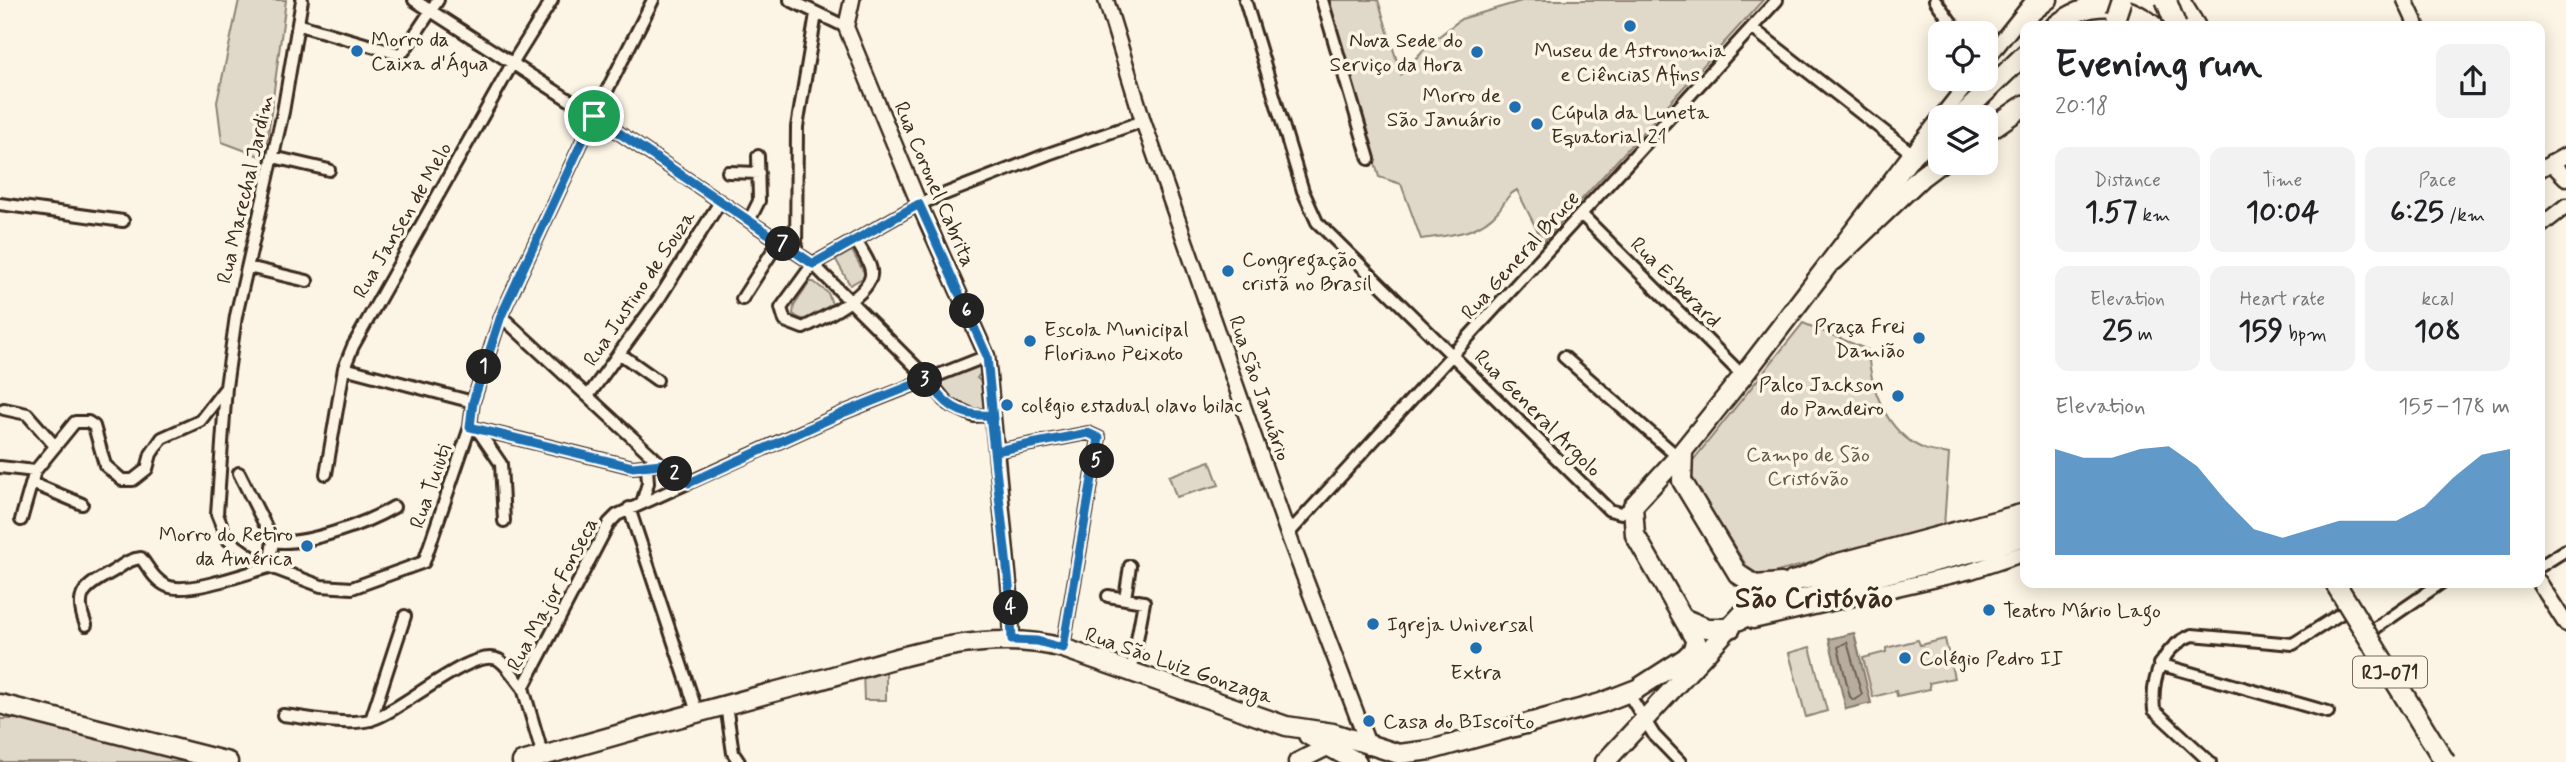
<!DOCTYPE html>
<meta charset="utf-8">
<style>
:root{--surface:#fff;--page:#f2f2f2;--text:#202124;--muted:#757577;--accent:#1f6fb2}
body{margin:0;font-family:Mynerve,sans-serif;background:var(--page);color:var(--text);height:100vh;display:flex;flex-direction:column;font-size:26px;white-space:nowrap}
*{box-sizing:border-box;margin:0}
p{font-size:23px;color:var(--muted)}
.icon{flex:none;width:38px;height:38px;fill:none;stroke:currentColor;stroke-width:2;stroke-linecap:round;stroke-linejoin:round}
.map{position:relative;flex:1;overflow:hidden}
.panel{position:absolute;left:2020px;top:21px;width:525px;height:567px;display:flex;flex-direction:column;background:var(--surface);border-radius:14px;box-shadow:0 4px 18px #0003}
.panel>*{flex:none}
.fabs{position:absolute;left:1928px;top:21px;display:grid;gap:14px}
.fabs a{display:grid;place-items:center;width:70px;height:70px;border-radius:14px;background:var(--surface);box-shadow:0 4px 18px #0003;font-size:35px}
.pin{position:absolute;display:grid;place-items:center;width:60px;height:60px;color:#fff;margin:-30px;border:4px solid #fff;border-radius:50%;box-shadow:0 2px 7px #0007}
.km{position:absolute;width:35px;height:35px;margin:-18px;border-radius:50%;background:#222;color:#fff;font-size:19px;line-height:35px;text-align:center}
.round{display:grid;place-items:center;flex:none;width:74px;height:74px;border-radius:14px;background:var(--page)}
.summary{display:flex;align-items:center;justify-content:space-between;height:119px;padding:0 35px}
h1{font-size:38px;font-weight:700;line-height:52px}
.figures{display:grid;grid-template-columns:repeat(3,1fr);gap:10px;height:119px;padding:7px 35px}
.figures div{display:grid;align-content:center;border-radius:14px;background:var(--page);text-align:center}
.figures b{font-size:30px;font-weight:700}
.figures small{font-size:19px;font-weight:400}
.figures p{font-size:19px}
.chart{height:196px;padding:14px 35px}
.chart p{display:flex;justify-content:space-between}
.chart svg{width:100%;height:126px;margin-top:7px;fill:var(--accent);opacity:.7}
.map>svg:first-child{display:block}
</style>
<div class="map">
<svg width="2566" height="762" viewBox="0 0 2566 762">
<rect width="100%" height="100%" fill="#fcf5e5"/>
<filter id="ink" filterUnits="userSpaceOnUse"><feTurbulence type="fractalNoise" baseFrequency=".0143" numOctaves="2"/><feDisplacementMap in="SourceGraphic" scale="14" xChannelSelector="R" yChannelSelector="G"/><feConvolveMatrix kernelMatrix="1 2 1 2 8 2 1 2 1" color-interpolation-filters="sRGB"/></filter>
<g filter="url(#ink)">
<path fill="#e0d8c8" stroke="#8e8173" stroke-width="2" d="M 239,0 L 286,0 L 265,158 L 222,142 L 217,102 Z
M 1327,0 L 1378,0 L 1401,74 L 1428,45 L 1461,19 L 1525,0 L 1763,0 L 1543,242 L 1517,190 C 1506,196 1506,201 1499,210 C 1478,235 1450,235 1421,239 L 1401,184 L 1379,177 Z
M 852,251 L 866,276 L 850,285 L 836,260 Z
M 810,282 L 814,282 L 828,293 L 832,304 C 818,315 809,327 793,314 L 794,306 Z
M 1803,323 L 1868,350 C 1870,387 1885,431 1922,448 C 1929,452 1940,452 1949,454 L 1944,526 L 1763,576 L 1751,573 L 1690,476 L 1690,464 Z
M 979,365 L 983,370 L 977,378 L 984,384 L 986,407 L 983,412 L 965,410 L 941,394 L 940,382 Z
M 1210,461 L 1219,485 L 1176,497 L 1169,476 Z
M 1945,639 L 1954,678 L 1929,683 L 1930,689 L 1897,696 L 1896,691 L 1873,697 L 1863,658 L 1886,652 L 1886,648 L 1918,640 L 1920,645 Z
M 1810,647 L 1827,711 L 1806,717 L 1789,653 Z
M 863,671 L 886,671 L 886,700 L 864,700 Z
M 35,711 L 187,754 L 190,762 L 0,762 L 0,719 L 17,719 Z"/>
<path fill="#b7ad9e" stroke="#85796b" stroke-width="2" d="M 1854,633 L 1871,703 L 1846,709 L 1829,639 Z"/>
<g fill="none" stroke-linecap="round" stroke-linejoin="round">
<path stroke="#6d5e51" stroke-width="2" d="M 1847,642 L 1862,695 L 1854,700 L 1850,697 L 1838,647 Z"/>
<defs>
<path id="minor" d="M 302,0 L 283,112 L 236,316 L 226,387 L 217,514 L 227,539 L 260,563 L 321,586 L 352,588 L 424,562 L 470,427 L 473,402 L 501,316 L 594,116 L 653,0
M 414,0 L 594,116 L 813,264 L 928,379 L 948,404 L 974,416 L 990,415
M 790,0 L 846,27
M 1245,0 L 1303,191 L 1317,222 L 1609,510 L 1621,513 L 1633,506
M 1322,0 L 1369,159
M 1935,0 L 1959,33
M 300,25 L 399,54 L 404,51 L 438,0
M 1752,28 L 1913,154
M 273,157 L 329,170
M 728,172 L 759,173
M 0,204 L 123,221
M 1582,215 L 1743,376
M 749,221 L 759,201 L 758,156
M 856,240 C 860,249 873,265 871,275 C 869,296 821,319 803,328 L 785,321 L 781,308 L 813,264 L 919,204 L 1048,154 L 1143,121
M 796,253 L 797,127 L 816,14
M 248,267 L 307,281
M 742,299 L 779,241
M 501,316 L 661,464 L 689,483
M 619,353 L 657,380
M 1564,357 L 1678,457
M 344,368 L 473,402
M 588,396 L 660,297 L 720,202
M 4,409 L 27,414 L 55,446
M 470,427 L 633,467 L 661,464
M 477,429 L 501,464 L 504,521
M 996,451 L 1088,433 L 1099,438 L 1063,648
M 0,467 L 35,471
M 239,473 L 273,541
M 326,474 L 344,368 L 353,346 L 512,64 L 552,0
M 32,483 L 82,504
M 642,503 L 648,483 L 647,468
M 629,508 L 697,712
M 21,520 L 35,471 L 75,422 L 88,422 L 94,426 L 105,465 L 122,480 L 133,480 L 147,469 L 151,454 L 162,438 L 200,421 L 224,390
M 1288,534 L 1777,0
M 2539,567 L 2566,550
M 1108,596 L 1144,602 L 1131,672
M 1125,598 L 1130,566
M 86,625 C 73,594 85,587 110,573 C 121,567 128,559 141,558 C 149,568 154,580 167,586 C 187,595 247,573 269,567 L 273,541 C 303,547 367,523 394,507
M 2364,636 L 2441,583
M 2159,664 L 2328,712
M 1628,693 L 1654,735 L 1680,762
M 726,705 L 733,753 L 739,762
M 283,715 C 310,718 343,726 370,720 C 400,713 473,645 499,660 C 508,666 516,680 523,688
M 371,720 L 405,616
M 543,756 L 523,688 L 609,523 L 617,515 L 845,412 L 987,356
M 2210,762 L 2154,710 C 2151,678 2161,648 2192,635 L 2293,644 L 2345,611"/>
<path id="tertiary" d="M 852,0 L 846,27 L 919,204 L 987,356 L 1010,594 L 1012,640
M 1106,0 L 1143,121 L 1288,534 L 1369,747
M 2405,0 L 2417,26
M 2026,19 L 2050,0
M 1986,60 L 2034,0
M 1918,146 L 1971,79
M 2551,163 L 2566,178
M 2539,170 L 2566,155
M 2539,227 L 2566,206
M 2539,582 L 2566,624
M 1753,621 L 1971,571 L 2025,553
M 1738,623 L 1781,602 L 1987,551 L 2025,538"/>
<path id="secondary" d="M 1297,762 L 1329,746"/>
<path id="primary" d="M 2055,26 C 2087,0 2123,0 2154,26
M 1960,117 L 2025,54
M 1683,451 L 1682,481 L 1738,574 L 1755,585 L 1781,583
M 1685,619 L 1707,628 L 1731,628
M 0,704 L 228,762
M 1308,735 L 1357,762
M 522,762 C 615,735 709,709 804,684 C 887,663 977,625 1063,648 L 1286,726 L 1333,733 L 1399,754 L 1431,750 L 1601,703 L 1637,689 L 1685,658 L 1692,651 L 1696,641 L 1635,535 L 1633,506 L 1678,457 L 1743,376 L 1913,154 L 1941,134
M 1605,762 L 1755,600 L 1831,565 L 2025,513"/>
<path id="motorway" d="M 2179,0 L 2195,26
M 1986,132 L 2025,105
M 1834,260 L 1921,177 L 1941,162
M 1793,581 C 1871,567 1950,551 2025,525"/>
</defs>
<use href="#minor" stroke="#3b2a1e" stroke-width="16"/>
<use href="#tertiary" stroke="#3b2a1e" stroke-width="19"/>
<use href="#secondary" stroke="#3b2a1e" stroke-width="21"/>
<use href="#primary" stroke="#3b2a1e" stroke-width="23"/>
<use href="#motorway" stroke="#3b2a1e" stroke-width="24"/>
<use href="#minor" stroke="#fcf5e5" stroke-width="10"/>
<use href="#tertiary" stroke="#fcf5e5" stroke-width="14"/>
<use href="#secondary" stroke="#fcf5e5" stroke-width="16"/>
<use href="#primary" stroke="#fcf5e5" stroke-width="18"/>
<use href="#motorway" stroke="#fcf5e5" stroke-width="19"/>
<defs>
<path id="motorway-bridge" d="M 2166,0 L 2176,26
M 2116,15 L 2121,0
M 2335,583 L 2445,762"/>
</defs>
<use href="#motorway-bridge" stroke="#3b2a1e" stroke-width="24" stroke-linecap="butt"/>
<use href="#motorway-bridge" stroke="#fcf5e5" stroke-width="19"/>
</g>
</g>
<g fill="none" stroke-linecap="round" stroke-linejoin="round" filter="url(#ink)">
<defs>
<path id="route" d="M 594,116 L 501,316 L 473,402 L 470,427 L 633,467 L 661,464 L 689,483 L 845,412 L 928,379 C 943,404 960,417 990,415 L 1010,594 L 1012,640 L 1037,641 L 1063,648 L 1099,438 L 1088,433 L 996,451 L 987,356 L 919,204 L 813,264 L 594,116"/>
</defs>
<use href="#route" stroke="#fff" stroke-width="14"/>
<use href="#route" stroke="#1f6fb2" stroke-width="9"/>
</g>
<g fill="#1f6fb2" stroke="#fcf5e5" stroke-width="2.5">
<circle cx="1630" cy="26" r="7"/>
<circle cx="357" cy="51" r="7"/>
<circle cx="1477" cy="52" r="7"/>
<circle cx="1515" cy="107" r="7"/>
<circle cx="1537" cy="124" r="7"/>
<circle cx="1228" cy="271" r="7"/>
<circle cx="1919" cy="338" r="7"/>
<circle cx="1030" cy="341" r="7"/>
<circle cx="1898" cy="396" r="7"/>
<circle cx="1007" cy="405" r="7"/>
<circle cx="307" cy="546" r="7"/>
<circle cx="1989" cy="610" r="7"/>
<circle cx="1373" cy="624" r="7"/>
<circle cx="1476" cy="648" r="7"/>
<circle cx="1905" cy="658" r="7"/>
<circle cx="1369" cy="721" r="7"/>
</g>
<g text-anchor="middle" stroke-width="7" stroke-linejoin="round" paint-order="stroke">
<rect fill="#fcf5e5" stroke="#75675a" stroke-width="2" x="2353" y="656.5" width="74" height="31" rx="5"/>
<g font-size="19" font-weight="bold" fill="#3b2a1e">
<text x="2390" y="679">RJ-071</text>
</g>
<g font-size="21" fill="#3b2a1e" stroke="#fcf5e5" text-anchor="start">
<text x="371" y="46">Morro da<tspan x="371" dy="24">Caixa d'Água</tspan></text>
<text x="1463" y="47" text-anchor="end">Nova Sede do<tspan x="1463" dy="24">Serviço da Hora</tspan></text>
<text x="1630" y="57" text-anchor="middle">Museu de Astronomia<tspan x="1630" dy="24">e Ciências Afins</tspan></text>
<text x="1501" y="102" text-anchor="end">Morro de<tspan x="1501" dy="24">São Januário</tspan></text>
<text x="1551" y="119">Cúpula da Luneta<tspan x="1551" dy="24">Equatorial 21</tspan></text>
<text x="1242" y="266">Congregação<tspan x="1242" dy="24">cristã no Brasil</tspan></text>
<text x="1905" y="333" text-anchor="end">Praça Frei<tspan x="1905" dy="24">Damião</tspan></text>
<text x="1044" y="336">Escola Municipal<tspan x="1044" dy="24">Floriano Peixoto</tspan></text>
<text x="1884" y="391" text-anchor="end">Palco Jackson<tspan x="1884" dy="24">do Pandeiro</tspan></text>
<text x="1021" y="412">colégio estadual olavo bilac</text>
<text x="293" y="541" text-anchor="end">Morro do Retiro<tspan x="293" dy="24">da América</tspan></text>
<text x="2003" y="617">Teatro Mário Lago</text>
<text x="1387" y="631">Igreja Universal</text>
<text x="1919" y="665">Colégio Pedro II</text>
<text x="1476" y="679" text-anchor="middle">Extra</text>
<text x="1383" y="728">Casa do BIscoito</text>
</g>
<g font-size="21" fill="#3b2a1e" stroke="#fcf5e5">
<text transform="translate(935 184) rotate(67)" y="7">Rua Coronel Cabrita</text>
<text transform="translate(245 189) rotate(-77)" y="7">Rua Marechal Jardim</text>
<text transform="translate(402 220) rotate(-60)" y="7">Rua Jansen de Melo</text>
<text transform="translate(1520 255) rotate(-48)" y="7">Rua General Bruce</text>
<text transform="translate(1676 282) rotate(45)" y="7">Rua Esberard</text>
<text transform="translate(639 288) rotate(-56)" y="7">Rua Justino de Souza</text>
<text transform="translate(1260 388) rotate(71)" y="7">Rua São Januário</text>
<text transform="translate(1538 413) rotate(45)" y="7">Rua General Argolo</text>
<text transform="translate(430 486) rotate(-71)" y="7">Rua Tuiuti</text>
<text transform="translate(552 594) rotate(-62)" y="7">Rua Major Fonseca</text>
<text transform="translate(1179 665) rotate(19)" y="7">Rua São Luiz Gonzaga</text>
</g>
<g font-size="21" fill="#645648" stroke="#fcf5e5">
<text x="1808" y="461">Campo de São<tspan x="1808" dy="24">Cristóvão</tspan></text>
</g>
<g font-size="28" font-weight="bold" fill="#3b2a1e" stroke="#fcf5e5">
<text x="1814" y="607">São Cristóvão</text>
</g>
</g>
</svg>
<div class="fabs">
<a><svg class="icon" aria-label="locate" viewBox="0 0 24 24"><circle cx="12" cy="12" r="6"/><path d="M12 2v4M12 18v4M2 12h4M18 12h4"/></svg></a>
<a><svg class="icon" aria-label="layers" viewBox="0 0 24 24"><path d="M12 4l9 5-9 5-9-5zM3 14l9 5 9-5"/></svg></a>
</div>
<div class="pin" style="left:594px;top:116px;background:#1e9e55"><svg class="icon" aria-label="arrive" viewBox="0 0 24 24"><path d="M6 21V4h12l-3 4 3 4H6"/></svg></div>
<b class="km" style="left:484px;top:367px">1</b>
<b class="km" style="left:675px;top:474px">2</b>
<b class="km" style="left:925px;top:380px">3</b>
<b class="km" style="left:1011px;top:608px">4</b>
<b class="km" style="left:1097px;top:461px">5</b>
<b class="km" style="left:967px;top:311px">6</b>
<b class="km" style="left:783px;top:244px">7</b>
<section class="panel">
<div class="summary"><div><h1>Evening run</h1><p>20:18</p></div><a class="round"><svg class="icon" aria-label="share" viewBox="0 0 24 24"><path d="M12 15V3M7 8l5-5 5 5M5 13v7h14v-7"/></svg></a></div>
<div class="figures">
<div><p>Distance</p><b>1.57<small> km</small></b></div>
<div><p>Time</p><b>10:04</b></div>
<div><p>Pace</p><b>6:25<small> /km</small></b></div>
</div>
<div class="figures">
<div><p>Elevation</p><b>25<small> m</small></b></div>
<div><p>Heart rate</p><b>159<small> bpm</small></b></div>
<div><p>kcal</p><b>108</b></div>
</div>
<div class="chart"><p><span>Elevation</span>155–178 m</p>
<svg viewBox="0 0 160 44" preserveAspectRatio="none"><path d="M0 44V7L10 10L20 10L30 7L40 6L50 13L60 25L70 35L80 38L90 35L100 32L110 32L120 32L130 27L140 17L150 9L160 7V44z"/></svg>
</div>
</section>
</div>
